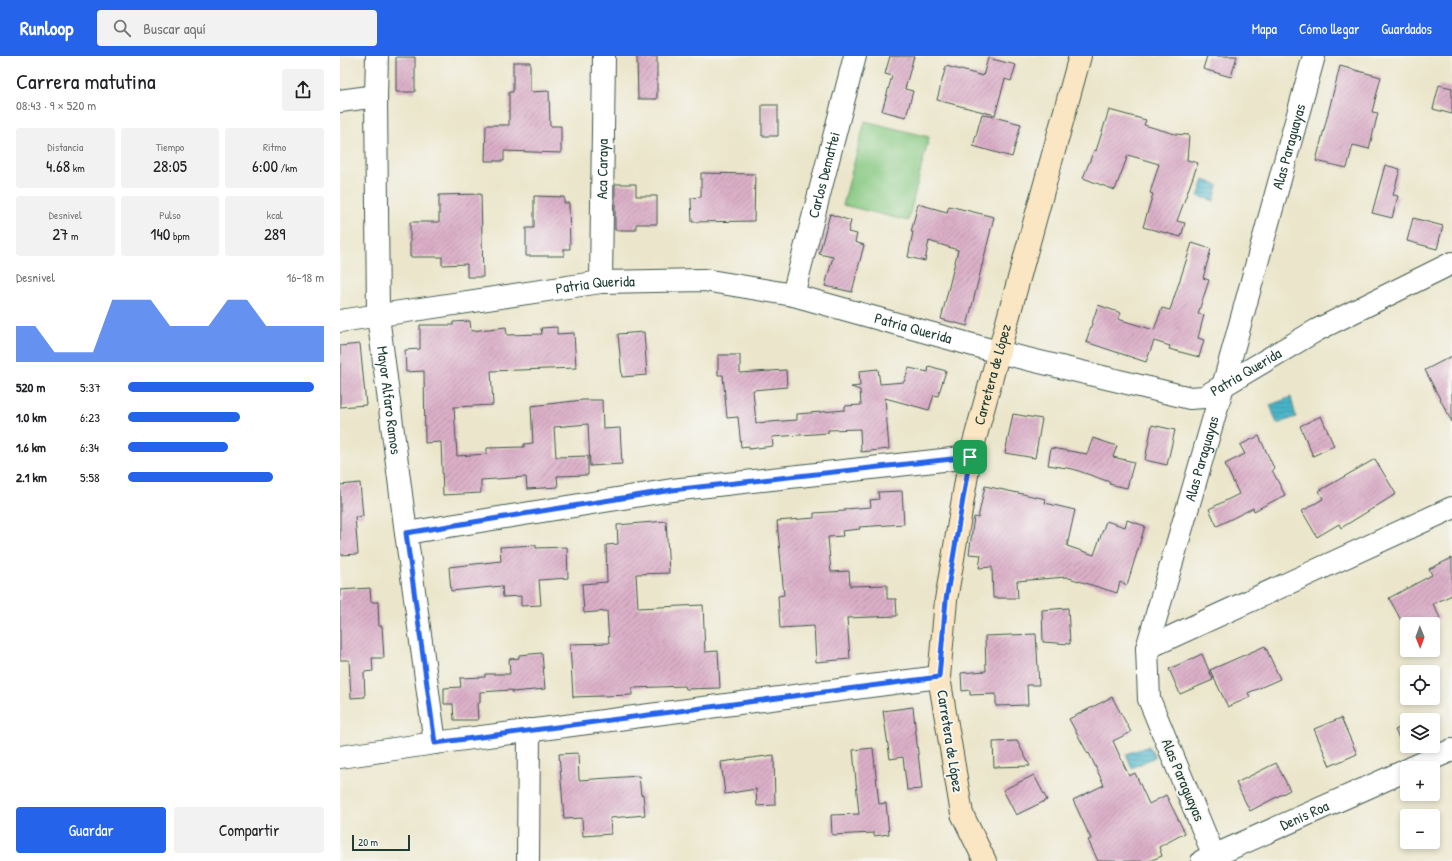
<!DOCTYPE html>
<html lang="es">
<meta charset="utf-8">
<style>
:root{--surface:#fff;--page:#f2f2f2;--text:#202124;--muted:#757577;--accent:#2563eb}
body{margin:0;font-family:"Patrick Hand",sans-serif;background:var(--page);color:var(--text);height:100vh;display:flex;flex-direction:column;font-size:15px;white-space:nowrap}
*{box-sizing:border-box;margin:0}
p{font-size:13px;color:var(--muted)}
.icon{flex:none;width:22px;height:22px;fill:none;stroke:currentColor;stroke-width:2;stroke-linecap:round;stroke-linejoin:round}
.map{position:relative;flex:1;overflow:hidden}
.sheet{display:flex;flex-direction:column;background:var(--surface);width:340px}
.sheet>*{flex:none}
.needle{width:26px;rotate:179deg}
.fabs{position:absolute;left:1060px;top:561px;display:grid;gap:8px}
.fabs a{display:grid;place-items:center;width:40px;height:40px;border-radius:4px;background:var(--surface);box-shadow:0 2px 6px #0003;font-size:20px}
.scale{position:absolute;left:12px;bottom:10px;width:58px;box-sizing:border-box;padding-left:4px;border:2px solid #1f3d34;border-top:0;font-size:11px;line-height:14px;white-space:nowrap;color:#1f3d34;-webkit-text-stroke:3px #f6f6f2;paint-order:stroke}
.pin{position:absolute;display:grid;place-items:center;width:34px;height:34px;color:#fff;margin:-17px;border-radius:8px;box-shadow:0 2px 6px #0006}
.round{display:grid;place-items:center;flex:none;width:42px;height:42px;border-radius:4px;background:var(--page)}
.headline{display:flex;align-items:center;justify-content:space-between;height:68px;padding:0 16px}
h1{font-size:22px;font-weight:600;line-height:30px}
.stats{display:grid;grid-template-columns:repeat(3,1fr);gap:6px;height:68px;padding:4px 16px}
.stats div{display:grid;align-content:center;border-radius:4px;background:var(--page);text-align:center}
.stats b{font-size:17px;font-weight:600}
.stats small{font-size:11px;font-weight:400}
.stats p{font-size:11px}
.chart{height:112px;padding:8px 16px}
.chart p{display:flex;justify-content:space-between}
.chart svg{width:100%;height:72px;margin-top:4px;fill:var(--accent);opacity:.7}
.button{display:flex;gap:8px;margin-top:auto;padding:8px 16px}
.button a{flex:1;height:46px;border-radius:4px;background:var(--accent);color:#fff;font-size:16px;font-weight:600;line-height:46px;text-align:center}
.button a+a{background:var(--page);color:var(--text)}
ul{padding:0 16px;list-style:none;font-size:13px}
li{display:grid;grid-template-columns:64px 48px 1fr;align-items:center;height:30px}
li i{height:10px;border-radius:5px;background:var(--accent)}
header{display:flex;align-items:center;gap:24px;box-sizing:border-box;height:56px;padding:0 20px;background:var(--accent);color:#fff}
header strong{font-size:19px}
nav{display:flex;gap:22px;margin-inline-start:auto;font-size:14px}
.search{width:280px;height:36px;background:var(--page);display:flex;align-items:center;gap:10px;box-sizing:border-box;padding:0 14px;border-radius:4px;color:var(--muted);font-size:15px}
main{display:flex;flex:1;min-height:0}
.map>svg:first-child{display:block}
</style>
<header>
<strong>Runloop</strong>
<div class="search"><svg class="icon" aria-label="search" viewBox="0 0 24 24"><circle cx="10" cy="10" r="6"/><path d="M15 15l6 6"/></svg>Buscar aquí</div>
<nav><a>Mapa</a><a>Cómo llegar</a><a>Guardados</a></nav>
</header>
<main>
<section class="sheet">
<div class="headline"><div><h1>Carrera matutina</h1><p>08:43 · 9 × 520 m</p></div><a class="round"><svg class="icon" aria-label="share" viewBox="0 0 24 24"><path d="M12 15V3M7 8l5-5 5 5M5 13v7h14v-7"/></svg></a></div>
<div class="stats">
<div><p>Distancia</p><b>4.68<small> km</small></b></div>
<div><p>Tiempo</p><b>28:05</b></div>
<div><p>Ritmo</p><b>6:00<small> /km</small></b></div>
</div>
<div class="stats">
<div><p>Desnivel</p><b>27<small> m</small></b></div>
<div><p>Pulso</p><b>140<small> bpm</small></b></div>
<div><p>kcal</p><b>289</b></div>
</div>
<div class="chart"><p><span>Desnivel</span>16–18 m</p>
<svg viewBox="0 0 160 44" preserveAspectRatio="none"><path d="M0 44V22L10 22L20 38L30 38L40 38L50 6L60 6L70 6L80 22L90 22L100 22L110 6L120 6L130 22L140 22L150 22L160 22V44z"/></svg>
</div>
<ul>
<li><b>520 m</b>5:37<i style="width:95%"></i></li>
<li><b>1.0 km</b>6:23<i style="width:57%"></i></li>
<li><b>1.6 km</b>6:34<i style="width:51%"></i></li>
<li><b>2.1 km</b>5:58<i style="width:74%"></i></li>
</ul>
<div class="button"><a>Guardar</a><a>Compartir</a></div>
</section>
<div class="map">
<svg width="1112" height="805" viewBox="0 0 1112 805">
<defs>
<pattern id="water-rules" width="6" height="5" patternUnits="userSpaceOnUse"><rect width="6" height="5" fill="#4ab4c8"/><path d="M0 2.5h6" fill="none" stroke="#3d94a3"/></pattern>
<pattern id="building-hatch" width="6" height="6" patternUnits="userSpaceOnUse"><rect width="6" height="6" fill="#dbafc8"/><path d="M-1 1l2-2M0 6l6-6M5 7l2-2" fill="none" stroke="#b190a3"/></pattern>
</defs>
<rect width="100%" height="100%" fill="#f6f6f2"/>
<filter id="ink" filterUnits="userSpaceOnUse"><feTurbulence type="fractalNoise" baseFrequency=".025" numOctaves="2"/><feDisplacementMap in="SourceGraphic" scale="8" xChannelSelector="R" yChannelSelector="G"/><feConvolveMatrix kernelMatrix="1 2 1 2 8 2 1 2 1" color-interpolation-filters="sRGB"/></filter>
<filter id="wash" filterUnits="userSpaceOnUse"><feTurbulence type="fractalNoise" baseFrequency=".012" numOctaves="4" result="noise"/><feDisplacementMap in="SourceGraphic" scale="16" xChannelSelector="R" yChannelSelector="G"/><feGaussianBlur stdDeviation="0.9" result="paint"/><feColorMatrix in="noise" values="0 0 0 0 0 0 0 0 0 0 0 0 0 0 0 0 0 1.4 0 .05"/><feComposite in="paint" operator="in"/></filter>
<g filter="url(#wash)">
<rect width="100%" height="100%" fill="#ebe6cb"/>
<path fill="#86c880" stroke="#52825a" d="M 525,65 L 589,81 L 568,165 L 503,149 Z"/>
<path fill="url(#water-rules)" stroke="#34787e" d="M 864,124 L 878,129 L 874,145 L 858,140 Z
M 951,341 L 956,361 L 937,368 L 930,349 Z
M 809,690 L 815,701 L 792,712 L 786,698 Z"/>
<g id="blocks">
<path fill="url(#building-hatch)" d="M 297,0 L 317,0 L 317,43 L 298,43 Z
M 550,0 L 574,0 L 565,33 L 573,35 L 566,61 L 542,55 L 552,20 L 545,18 Z
M 867,0 L 897,0 L 891,21 L 863,13 Z
M 56,1 L 75,1 L 75,36 L 56,36 Z
M 648,2 L 676,9 L 671,25 L 665,23 L 655,59 L 597,44 L 606,10 L 643,20 Z
M 173,6 L 190,6 L 190,36 L 209,35 L 210,70 L 221,70 L 221,97 L 164,95 L 164,105 L 145,105 L 146,69 L 169,69 L 169,36 L 173,36 Z
M 1000,10 L 1041,21 L 1032,56 L 1038,57 L 1029,93 L 1013,89 L 1007,112 L 976,105 Z
M 1099,29 L 1112,32 L 1112,58 L 1093,53 Z
M 422,49 L 438,49 L 438,80 L 422,80 Z
M 769,54 L 806,64 L 804,69 L 835,78 L 849,79 L 847,104 L 858,107 L 837,165 L 845,167 L 841,181 L 803,171 L 813,138 L 810,137 L 819,108 L 788,99 L 775,134 L 743,122 L 754,94 L 756,95 Z
M 642,58 L 681,68 L 672,101 L 633,90 Z
M 1045,109 L 1060,113 L 1053,139 L 1058,140 L 1052,162 L 1032,157 Z
M 361,117 L 415,118 L 414,165 L 352,166 L 351,142 L 361,141 Z
M 275,128 L 296,128 L 296,140 L 317,140 L 317,168 L 296,168 L 296,174 L 275,174 Z
M 141,138 L 143,221 L 127,221 L 127,208 L 102,209 L 102,201 L 70,201 L 70,166 L 99,166 L 99,139 Z
M 194,140 L 224,141 L 224,147 L 229,147 L 230,193 L 224,193 L 224,200 L 186,200 L 186,172 L 194,172 Z
M 578,148 L 607,156 L 609,150 L 654,161 L 627,270 L 601,263 L 618,194 L 589,185 L 585,205 L 568,201 L 573,176 L 571,176 Z
M 490,158 L 511,165 L 508,176 L 517,178 L 515,186 L 524,189 L 512,236 L 485,230 L 493,201 L 479,198 Z
M 1073,162 L 1103,170 L 1097,193 L 1067,185 Z
M 852,187 L 871,193 L 863,222 L 869,224 L 858,258 L 864,259 L 858,282 L 864,284 L 859,301 L 829,293 L 830,290 L 814,285 L 806,306 L 746,286 L 758,249 L 781,257 L 778,263 L 814,274 L 822,252 L 830,254 Z
M 130,265 L 131,275 L 166,271 L 167,279 L 202,278 L 201,272 L 217,271 L 217,278 L 234,277 L 236,312 L 151,315 L 153,349 L 114,351 L 117,400 L 147,398 L 147,392 L 184,391 L 184,388 L 193,387 L 191,350 L 243,344 L 262,344 L 263,373 L 280,372 L 282,408 L 250,410 L 248,368 L 214,371 L 216,401 L 248,400 L 248,419 L 217,420 L 218,431 L 187,433 L 186,421 L 141,424 L 141,437 L 103,439 L 101,386 L 85,387 L 84,315 L 66,316 L 65,294 L 80,293 L 80,269 L 113,269 L 113,266 Z
M 304,276 L 307,319 L 282,321 L 278,278 Z
M 20,288 L 26,349 L 0,351 L 0,290 Z
M 378,299 L 400,299 L 400,317 L 446,314 L 447,331 L 413,334 L 416,367 L 457,364 L 457,358 L 505,354 L 505,350 L 521,349 L 520,334 L 511,331 L 520,330 L 519,315 L 538,313 L 540,328 L 564,326 L 569,312 L 588,316 L 589,310 L 606,315 L 598,340 L 594,339 L 589,354 L 545,342 L 549,393 L 521,396 L 520,373 L 488,374 L 488,377 L 432,381 L 433,390 L 409,393 L 409,390 L 401,391 L 398,361 L 387,362 L 383,319 L 378,319 Z
M 1112,300 L 1112,366 L 1085,314 Z
M 673,358 L 702,363 L 695,402 L 665,397 Z
M 981,360 L 994,390 L 973,400 L 960,370 Z
M 812,369 L 835,374 L 827,409 L 805,404 Z
M 919,380 L 934,412 L 932,414 L 945,439 L 914,455 L 913,452 L 877,470 L 869,453 L 899,438 L 885,408 L 905,398 L 900,389 Z
M 753,382 L 777,390 L 773,401 L 794,406 L 787,432 L 769,428 L 770,426 L 733,413 L 708,409 L 711,392 L 747,398 Z
M 1035,403 L 1056,438 L 1001,472 L 999,468 L 977,481 L 962,455 L 983,443 L 979,435 Z
M 20,427 L 23,460 L 15,461 L 18,498 L 0,499 L 0,429 Z
M 645,430 L 706,443 L 705,447 L 735,454 L 727,490 L 754,499 L 766,465 L 785,471 L 787,464 L 805,470 L 787,529 L 780,526 L 777,537 L 726,521 L 677,525 L 678,542 L 653,542 L 652,511 L 639,512 L 641,499 L 629,498 L 634,461 L 638,462 Z
M 562,435 L 564,468 L 519,471 L 520,473 L 502,475 L 503,480 L 488,481 L 491,516 L 509,515 L 510,530 L 547,529 L 547,543 L 556,543 L 557,560 L 507,562 L 510,603 L 476,606 L 474,570 L 440,572 L 438,540 L 444,539 L 437,465 L 474,462 L 474,457 L 505,455 L 505,453 L 531,451 L 530,444 L 539,443 L 538,436 Z
M 326,465 L 329,517 L 296,518 L 298,552 L 363,549 L 365,596 L 378,595 L 380,632 L 346,633 L 345,630 L 292,632 L 292,639 L 233,641 L 230,588 L 269,587 L 267,555 L 244,557 L 242,528 L 267,526 L 266,489 L 278,488 L 277,469 Z
M 196,489 L 196,492 L 227,491 L 228,522 L 199,524 L 201,549 L 181,550 L 181,540 L 163,541 L 162,530 L 111,535 L 109,511 L 161,505 L 160,491 Z
M 1112,502 L 1112,539 L 1093,548 L 1100,562 L 1088,568 L 1063,568 L 1049,542 L 1092,519 L 1089,513 Z
M 30,532 L 31,546 L 38,546 L 39,570 L 42,570 L 44,602 L 32,602 L 33,615 L 24,616 L 25,641 L 11,642 L 9,604 L 0,604 L 0,534 Z
M 728,552 L 730,588 L 703,586 L 702,554 Z
M 696,578 L 699,629 L 687,629 L 688,649 L 656,650 L 656,638 L 630,639 L 630,634 L 622,635 L 621,617 L 646,615 L 645,580 Z
M 925,590 L 940,623 L 908,637 L 910,641 L 888,651 L 870,614 Z
M 202,597 L 205,633 L 172,636 L 172,634 L 140,636 L 140,647 L 137,647 L 138,664 L 114,664 L 113,648 L 104,648 L 104,632 L 121,631 L 120,622 L 145,621 L 145,618 L 170,618 L 169,603 L 179,602 L 179,599 Z
M 862,598 L 873,624 L 840,638 L 829,613 Z
M 772,641 L 791,676 L 773,685 L 789,720 L 795,717 L 809,748 L 826,739 L 845,777 L 819,791 L 822,800 L 809,805 L 758,805 L 748,784 L 751,783 L 733,744 L 764,729 L 749,697 L 748,698 L 729,663 Z
M 573,651 L 582,733 L 567,734 L 563,701 L 550,703 L 543,655 Z
M 1086,658 L 1090,664 L 1074,664 Z
M 1001,662 L 1017,698 L 990,710 L 974,673 Z
M 1067,668 L 1067,686 L 1062,688 L 1055,674 Z
M 677,685 L 690,710 L 654,711 L 653,686 Z
M 533,692 L 539,748 L 546,747 L 549,778 L 534,780 L 534,777 L 492,779 L 491,759 L 519,758 L 513,694 Z
M 238,697 L 239,724 L 299,720 L 301,739 L 303,738 L 305,759 L 270,762 L 271,778 L 243,780 L 242,762 L 224,763 L 219,698 Z
M 434,699 L 435,749 L 417,750 L 416,733 L 385,738 L 381,706 Z
M 936,707 L 950,734 L 910,755 L 896,727 Z
M 694,719 L 707,744 L 676,759 L 663,734 Z"/>
</g>
</g>
<g filter="url(#ink)">
<use href="#blocks" fill-opacity="0" stroke="#3e564b" stroke-width="1"/>
<g fill="none" stroke-linecap="round" stroke-linejoin="round">
<defs>
<g id="minor">
<path id="s1" d="M 37,0 L 36,40 L 38,260 L 66,477 L 95,687"/>
<path d="M 0,45 L 36,40"/>
<path id="s2" d="M 261,226 L 264,0"/>
<path id="s3" d="M 453,239 L 515,0"/>
<path id="s4" d="M 0,265 L 261,226 L 364,224 L 453,239 L 658,296 L 850,342 L 864,341 L 977,274 L 1112,207"/>
<path d="M 66,477 L 332,434 L 630,401"/>
<path d="M 807,592 L 1112,452"/>
<path d="M 1071,712 L 1112,694"/>
<path id="s5" d="M 874,800 L 809,643 L 807,592 L 883,330 L 974,0"/>
<path d="M 188,805 L 189,674"/>
<path id="s6" d="M 862,805 L 1067,714"/>
</g>
<path id="tertiary" d="M 0,701 L 95,687 L 599,621"/>
<g id="secondary">
<path id="s7" d="M 645,805 L 622,758 L 599,621 L 606,544 L 630,401 L 740,0"/>
</g>
</defs>
<use href="#minor" stroke="#3e564b" stroke-width="24"/>
<use href="#tertiary" stroke="#3e564b" stroke-width="24"/>
<use href="#secondary" stroke="#3e564b" stroke-width="24"/>
<use href="#minor" stroke="#fff" stroke-width="22"/>
<use href="#tertiary" stroke="#fff" stroke-width="22"/>
<use href="#secondary" stroke="#fbe6c4" stroke-width="22"/>
</g>
</g>
<g fill="none" stroke-linecap="round" stroke-linejoin="round" filter="url(#ink)">
<defs>
<path id="route" d="M 630,401 L 606,544 L 599,621 L 95,687 L 66,477 L 332,434 Z"/>
</defs>
<use href="#route" stroke="#fff" stroke-width="8"/>
<use href="#route" stroke="#2563eb" stroke-width="5"/>
</g>
<g text-anchor="middle" stroke-width="4" stroke-linejoin="round" paint-order="stroke">
<g font-size="15" fill="#1f3d34" stroke="#f6f6f2">
<text dy="5" stroke="none"><textPath href="#s5" startOffset="742">Alas Paraguayas</textPath></text>
<text dy="5" stroke="none"><textPath href="#s2" startOffset="113">Aca Caraya</textPath></text>
<text dy="5" stroke="none"><textPath href="#s3" startOffset="124">Carlos Demattei</textPath></text>
<text dy="5" stroke="none"><textPath href="#s4" startOffset="258">Patria Querida</textPath></text>
<text dy="5" stroke="none"><textPath href="#s4" startOffset="582">Patria Querida</textPath></text>
<text dy="5" stroke="none"><textPath href="#s4" startOffset="930">Patria Querida</textPath></text>
<text dy="5" stroke="none"><textPath href="#s7" startOffset="499">Carretera de López</textPath></text>
<text dy="5" stroke="none"><textPath href="#s1" startOffset="345">Mayor Alfaro Ramos</textPath></text>
<text dy="5" stroke="none"><textPath href="#s5" startOffset="418">Alas Paraguayas</textPath></text>
<text transform="translate(610 685) rotate(81)" y="5">Carretera de López</text>
<text transform="translate(843 724) rotate(67)" y="5">Alas Paraguayas</text>
<text dy="5" stroke="none"><textPath href="#s6" startOffset="112">Denis Roa</textPath></text>
</g>
</g>
</svg>
<div class="fabs">
<a><svg class="needle" viewBox="-14 -14 28 28"><path d="M0-13l5 13h-10z" fill="#e53935"/><path d="M0 13l5-13h-10z" fill="#757577"/></svg></a>
<a><svg class="icon" aria-label="locate" viewBox="0 0 24 24"><circle cx="12" cy="12" r="6"/><path d="M12 2v4M12 18v4M2 12h4M18 12h4"/></svg></a>
<a><svg class="icon" aria-label="layers" viewBox="0 0 24 24"><path d="M12 4l9 5-9 5-9-5zM3 14l9 5 9-5"/></svg></a>
<a>+</a>
<a>−</a>
</div>
<div class="scale">20 m</div>
<div class="pin" style="left:630px;top:401px;background:#1e9e55"><svg class="icon" aria-label="arrive" viewBox="0 0 24 24"><path d="M6 21V4h12l-3 4 3 4H6"/></svg></div>
</div>
</main>
